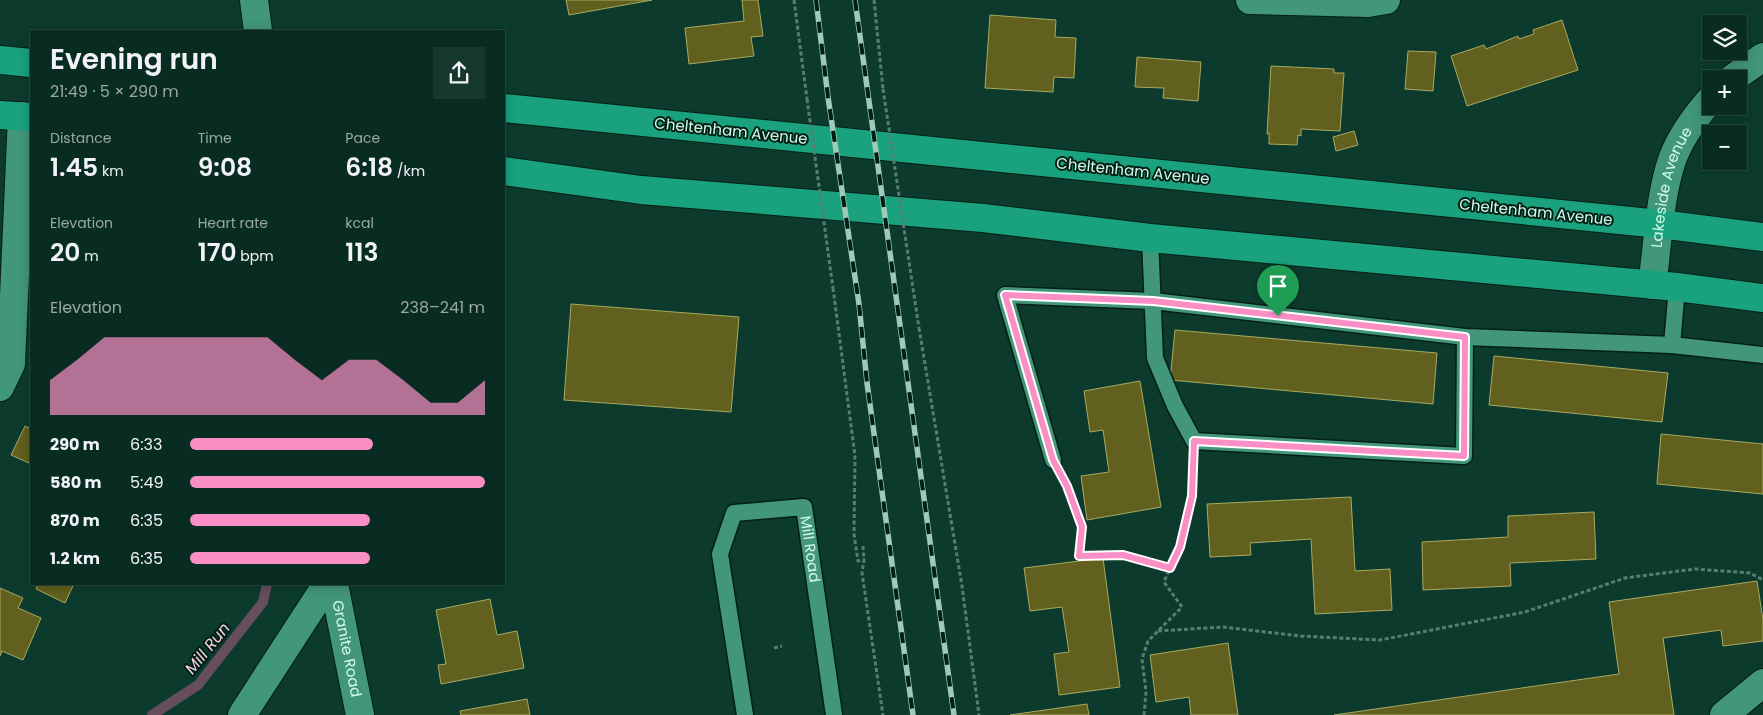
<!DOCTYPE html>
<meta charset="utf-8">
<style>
:root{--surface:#092c22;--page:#17382f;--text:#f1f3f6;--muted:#99a7a5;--line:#294840;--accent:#fa8fc6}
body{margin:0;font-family:Poppins,sans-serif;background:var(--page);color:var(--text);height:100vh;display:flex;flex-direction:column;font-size:19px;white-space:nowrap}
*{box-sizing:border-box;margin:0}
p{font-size:16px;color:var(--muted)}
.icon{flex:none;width:28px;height:28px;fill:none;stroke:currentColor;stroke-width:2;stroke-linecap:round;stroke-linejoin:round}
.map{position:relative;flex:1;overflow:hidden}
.sheet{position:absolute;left:30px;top:30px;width:475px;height:555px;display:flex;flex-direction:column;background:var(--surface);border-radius:0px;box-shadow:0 2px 12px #0003,0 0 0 1px var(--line)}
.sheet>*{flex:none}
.buttons{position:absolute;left:1702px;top:15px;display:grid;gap:10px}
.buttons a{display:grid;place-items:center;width:45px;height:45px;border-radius:0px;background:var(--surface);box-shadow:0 2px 12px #0003,0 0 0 1px var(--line);font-size:25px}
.pin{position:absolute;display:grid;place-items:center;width:42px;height:42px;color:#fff;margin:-51px -21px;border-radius:50% 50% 50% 0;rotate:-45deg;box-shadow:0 0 5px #0007}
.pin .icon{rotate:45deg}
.round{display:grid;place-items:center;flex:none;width:52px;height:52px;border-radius:0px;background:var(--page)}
.summary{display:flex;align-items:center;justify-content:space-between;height:85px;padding:0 20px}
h1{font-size:28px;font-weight:600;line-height:38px}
.stats{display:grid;grid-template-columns:repeat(3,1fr);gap:8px;height:85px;padding:5px 20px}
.stats div{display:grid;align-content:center}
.stats b{font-size:25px;font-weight:600}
.stats small{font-size:14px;font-weight:400}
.stats p{font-size:14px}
.chart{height:140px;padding:10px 20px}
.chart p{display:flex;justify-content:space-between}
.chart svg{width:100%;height:90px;margin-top:5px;fill:var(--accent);opacity:.7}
ul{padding:0 20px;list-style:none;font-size:16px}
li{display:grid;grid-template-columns:80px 60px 1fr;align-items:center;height:38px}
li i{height:12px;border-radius:6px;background:var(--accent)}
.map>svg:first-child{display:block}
</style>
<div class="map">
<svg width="1763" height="715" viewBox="0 0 1763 715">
<rect width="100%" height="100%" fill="#0c3b2d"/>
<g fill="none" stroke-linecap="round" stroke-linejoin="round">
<path stroke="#664e5f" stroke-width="10" d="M 152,715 L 198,685 L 263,602 L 267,584"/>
</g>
<path fill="#61601e" stroke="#a9a963" d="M 566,0 L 652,0 L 569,15 Z
M 742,0 L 758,0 L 763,36 L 751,37 L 754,56 L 689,64 L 685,28 L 744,21 Z
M 990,15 L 1056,20 L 1055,37 L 1076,38 L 1074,78 L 1054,77 L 1053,92 L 985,88 Z
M 1562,20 L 1578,70 L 1467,106 L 1451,56 L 1484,45 L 1486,49 L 1518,36 L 1519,39 L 1534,34 L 1533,30 Z
M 1408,51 L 1436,52 L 1433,91 L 1405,89 Z
M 1137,57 L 1201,62 L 1198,101 L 1163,98 L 1164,88 L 1135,87 Z
M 1271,66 L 1334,69 L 1334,73 L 1344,73 L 1340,131 L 1301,129 L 1301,136 L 1298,135 L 1297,145 L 1269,144 L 1269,133 L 1267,134 Z
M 1354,131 L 1358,145 L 1336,151 L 1333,137 Z
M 571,304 L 739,317 L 731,412 L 564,400 Z
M 1175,330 L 1437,353 L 1433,404 L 1170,380 Z
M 1494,356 L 1668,373 L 1662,422 L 1489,405 Z
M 1140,381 L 1161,507 L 1087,520 L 1081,476 L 1109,472 L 1103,430 L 1090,432 L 1084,391 Z
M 25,426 L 31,429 L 31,464 L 11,455 Z
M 1661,434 L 1763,444 L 1763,494 L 1657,484 Z
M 1351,497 L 1355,571 L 1390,569 L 1392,610 L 1315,614 L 1311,539 L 1250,543 L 1251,555 L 1210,557 L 1207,504 Z
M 1594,512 L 1596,559 L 1510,563 L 1511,586 L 1423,590 L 1422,542 L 1508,537 L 1508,516 Z
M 1103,558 L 1120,687 L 1059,695 L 1054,654 L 1069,652 L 1062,607 L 1030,611 L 1024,568 Z
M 1757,581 L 1763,620 L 1763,641 L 1723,646 L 1721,630 L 1663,638 L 1674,715 L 1334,715 L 1619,674 L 1609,602 Z
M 38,584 L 68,584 L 73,586 L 65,603 L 36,589 Z
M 0,588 L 23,598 L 18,608 L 41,618 L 23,660 L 2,651 L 0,656 Z
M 490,599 L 497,635 L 517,631 L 524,668 L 441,684 L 438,665 L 446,664 L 436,610 Z
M 1228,643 L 1238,715 L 1191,715 L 1189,697 L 1156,702 L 1150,655 Z
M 527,699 L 530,715 L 461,715 L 460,711 Z
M 1087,704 L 1089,715 L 1010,715 Z"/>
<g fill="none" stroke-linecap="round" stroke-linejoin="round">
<defs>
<g id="service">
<path d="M 1150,238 L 1155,358 L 1175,406 L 1194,441 L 1464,456 L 1465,337"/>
<path d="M 1677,287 L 1672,345 L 1763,355"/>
<path d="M 1053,460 L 1005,295 L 1153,301 L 1465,337 L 1672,345"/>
<path id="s1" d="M 745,715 L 720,554 L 734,513 L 804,507 L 834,715"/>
</g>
<g id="minor">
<path d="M 254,0 L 258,31"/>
<path d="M 1250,0 L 1368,3 L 1386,0"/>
<path d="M 1732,79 L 1763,57"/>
<path id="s2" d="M 1652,285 C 1658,244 1659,199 1672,160 C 1680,138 1696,116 1711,99"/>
<path d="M 0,387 L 11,364 L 22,116"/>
<path id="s3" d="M 334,584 L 360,715"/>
<path d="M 242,715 L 327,584"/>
<path d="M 1724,715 L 1763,683"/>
</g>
<path id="trunk" d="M 0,60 L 31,63
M 504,108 L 1660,224 L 1763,237
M 0,115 L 31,117
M 504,171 L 641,190 L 983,218 L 1150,238 L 1677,287 L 1763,298"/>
</defs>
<use href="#service" stroke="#051f17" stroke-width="19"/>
<use href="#minor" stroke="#051f17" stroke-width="30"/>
<use href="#trunk" stroke="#051f17" stroke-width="30"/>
<path stroke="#548071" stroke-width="3" stroke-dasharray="4 2.5" stroke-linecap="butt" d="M 794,0 L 807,99
M 874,0 L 883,89
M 833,288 L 855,456 L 854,534 L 858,561 L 864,560 L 862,573 L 883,715
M 919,328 L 962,586 L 979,715
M 1065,480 L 1082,527 L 1079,556 L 1123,555 L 1170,568
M 863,546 L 864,560
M 1158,631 L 1223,627 L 1301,636 L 1380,640 L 1525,612 L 1625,578 L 1695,569 L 1750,573 L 1763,580
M 774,648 L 782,646
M 1144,715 L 1146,692 L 1142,659 L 1148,641 L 1182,607 L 1164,582 C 1182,540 1192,510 1193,464"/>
<use href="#service" stroke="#42967a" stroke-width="16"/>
<use href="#minor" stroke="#42967a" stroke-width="28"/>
<use href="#trunk" stroke="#1aa17d" stroke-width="28"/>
<defs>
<path id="rail" d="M 816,0 L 828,97 L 859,304 L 867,383 L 913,715
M 855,0 L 954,715"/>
</defs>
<use href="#rail" stroke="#9fc9ba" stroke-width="5.5"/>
<use href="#rail" stroke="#002016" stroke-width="4" stroke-dasharray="11" stroke-linecap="butt"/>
<path stroke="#548071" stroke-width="3" stroke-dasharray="4 2.5" stroke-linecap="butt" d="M 883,89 L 919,328
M 807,99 L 833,288"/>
</g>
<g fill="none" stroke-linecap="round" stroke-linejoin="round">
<defs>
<path id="route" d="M 1005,295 L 1153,301 L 1465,337 L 1464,456 L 1194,441 L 1192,496 L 1180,547 L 1170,568 L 1123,555 L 1079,556 L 1082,527 L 1067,486 L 1053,460 Z"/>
</defs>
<use href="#route" stroke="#fff" stroke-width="10"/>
<use href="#route" stroke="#fa8fc6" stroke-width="6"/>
</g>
<g text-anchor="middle" stroke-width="4" stroke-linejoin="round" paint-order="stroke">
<g font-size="15" fill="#d2faea" stroke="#002016">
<text transform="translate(731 131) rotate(6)" y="5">Cheltenham Avenue</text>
<text transform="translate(1133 171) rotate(6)" y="5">Cheltenham Avenue</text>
<text dy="5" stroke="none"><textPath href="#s2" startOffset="100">Lakeside Avenue</textPath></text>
<text transform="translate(1536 212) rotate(6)" y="5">Cheltenham Avenue</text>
<text dy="5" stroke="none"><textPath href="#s1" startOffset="319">Mill Road</textPath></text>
<text dy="5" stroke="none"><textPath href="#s3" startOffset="66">Granite Road</textPath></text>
</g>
<g font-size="16" font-style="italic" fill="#facfe3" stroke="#002016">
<text transform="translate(207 648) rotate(-51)" y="6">Mill Run</text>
</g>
</g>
</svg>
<div class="buttons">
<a><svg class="icon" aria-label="layers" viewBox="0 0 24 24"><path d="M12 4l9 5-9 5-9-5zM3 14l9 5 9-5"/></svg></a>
<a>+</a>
<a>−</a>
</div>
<div class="pin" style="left:1278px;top:316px;background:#1e9e55"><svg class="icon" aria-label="arrive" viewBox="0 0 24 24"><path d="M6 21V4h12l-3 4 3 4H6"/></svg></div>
<section class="sheet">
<div class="summary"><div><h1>Evening run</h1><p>21:49 · 5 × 290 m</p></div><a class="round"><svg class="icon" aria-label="share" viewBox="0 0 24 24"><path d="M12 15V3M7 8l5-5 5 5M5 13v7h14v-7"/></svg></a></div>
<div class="stats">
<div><p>Distance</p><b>1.45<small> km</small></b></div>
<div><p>Time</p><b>9:08</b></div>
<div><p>Pace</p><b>6:18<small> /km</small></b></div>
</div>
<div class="stats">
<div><p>Elevation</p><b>20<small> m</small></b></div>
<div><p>Heart rate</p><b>170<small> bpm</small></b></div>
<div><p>kcal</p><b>113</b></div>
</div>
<div class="chart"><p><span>Elevation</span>238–241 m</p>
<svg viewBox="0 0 160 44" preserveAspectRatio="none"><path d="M0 44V27L10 17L20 6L30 6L40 6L50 6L60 6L70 6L80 6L90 17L100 27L110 17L120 17L130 27L140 38L150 38L160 27V44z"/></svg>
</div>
<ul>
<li><b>290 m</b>6:33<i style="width:62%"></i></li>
<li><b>580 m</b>5:49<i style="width:100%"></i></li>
<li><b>870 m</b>6:35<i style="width:61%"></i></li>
<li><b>1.2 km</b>6:35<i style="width:61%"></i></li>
</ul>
</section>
</div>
